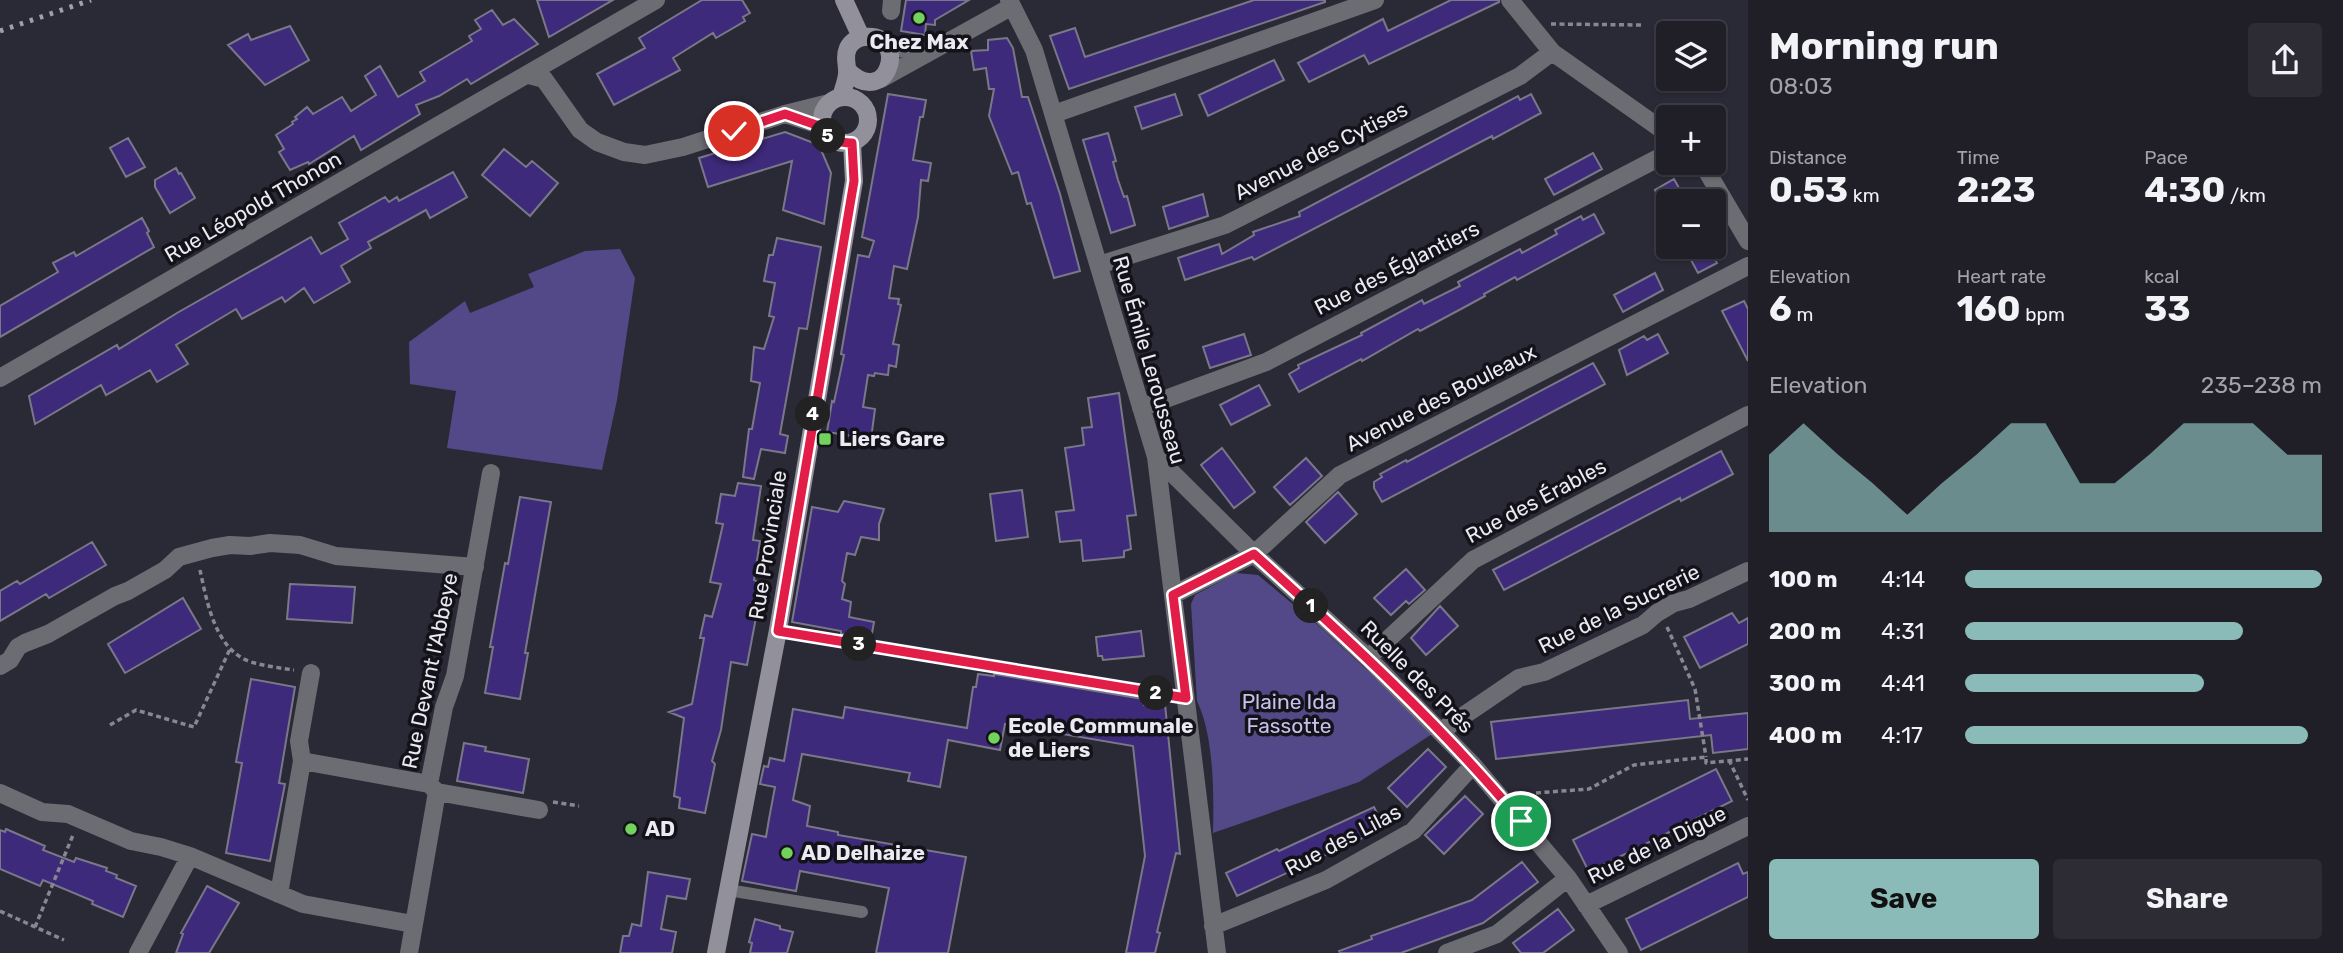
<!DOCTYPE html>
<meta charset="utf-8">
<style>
:root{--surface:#201f28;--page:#2d2c34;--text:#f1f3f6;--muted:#a2a2a8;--line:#3d3d45;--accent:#8bbbb9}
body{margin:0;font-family:Rubik,sans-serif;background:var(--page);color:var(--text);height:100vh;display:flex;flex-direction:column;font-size:26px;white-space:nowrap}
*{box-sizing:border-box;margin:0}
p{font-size:23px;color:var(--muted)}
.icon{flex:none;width:38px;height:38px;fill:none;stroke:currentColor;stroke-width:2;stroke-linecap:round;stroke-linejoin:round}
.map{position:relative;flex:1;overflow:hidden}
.details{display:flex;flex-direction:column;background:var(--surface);width:595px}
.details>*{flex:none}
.controls{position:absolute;left:1656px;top:21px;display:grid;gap:14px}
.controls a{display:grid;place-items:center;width:70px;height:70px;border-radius:7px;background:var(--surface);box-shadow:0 2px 5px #0004,0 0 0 2px var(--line);font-size:35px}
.pin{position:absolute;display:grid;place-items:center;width:60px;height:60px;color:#fff;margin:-30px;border:4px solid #fff;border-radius:50%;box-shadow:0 2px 7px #0007}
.km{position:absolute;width:35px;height:35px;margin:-18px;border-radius:50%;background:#222;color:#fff;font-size:19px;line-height:35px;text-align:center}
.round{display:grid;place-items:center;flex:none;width:74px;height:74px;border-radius:7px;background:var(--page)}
.head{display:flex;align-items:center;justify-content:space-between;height:119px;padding:0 21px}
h1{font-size:38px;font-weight:700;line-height:52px}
.figures{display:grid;grid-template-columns:repeat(3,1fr);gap:10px;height:119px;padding:7px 21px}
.figures div{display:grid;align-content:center}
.figures b{font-size:35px;font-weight:700}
.figures small{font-size:19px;font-weight:400}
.figures p{font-size:19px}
.chart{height:196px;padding:14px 21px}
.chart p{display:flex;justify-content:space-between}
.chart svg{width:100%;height:126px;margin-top:7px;fill:var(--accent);opacity:.7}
.action{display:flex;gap:14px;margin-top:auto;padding:14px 21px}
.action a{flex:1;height:80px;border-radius:7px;background:var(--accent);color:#111;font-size:28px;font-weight:700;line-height:80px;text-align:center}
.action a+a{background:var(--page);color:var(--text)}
ul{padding:0 21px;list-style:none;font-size:23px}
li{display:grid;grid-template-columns:112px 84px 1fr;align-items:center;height:52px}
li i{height:18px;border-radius:9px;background:var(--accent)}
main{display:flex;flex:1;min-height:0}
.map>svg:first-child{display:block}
</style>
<main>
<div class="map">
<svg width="1748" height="953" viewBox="0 0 1748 953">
<rect width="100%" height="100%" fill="#2a2936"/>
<path fill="#544988" d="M 620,249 L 635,278 L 617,400 L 602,470 L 447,448 L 456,391 L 410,384 L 409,342 L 465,301 L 470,313 L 534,287 L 528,274 L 585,251 Z
M 1236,573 L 1258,575 L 1320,627 L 1435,732 L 1359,782 L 1213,833 C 1214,794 1214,736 1197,701 L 1191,604 L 1195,595 Z"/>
<path fill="#3e2a7a" stroke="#7a7888" stroke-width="2" d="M 537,0 L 613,0 L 549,37 Z
M 702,0 L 742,0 L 750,13 L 743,17 L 745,21 L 716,38 L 713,33 L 673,58 L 680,70 L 614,105 L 597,74 L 645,48 L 639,38 Z
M 906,0 L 969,0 L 935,20 L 935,25 L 926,24 L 925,35 L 901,31 Z
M 1254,0 L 1325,0 L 1325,2 L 1069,89 L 1050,36 L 1075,28 L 1085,57 Z
M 1451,0 L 1499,0 L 1499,2 L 1369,64 L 1364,55 L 1309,82 L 1298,63 L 1383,19 L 1388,31 Z
M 492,10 L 503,25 L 514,19 L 538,44 L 471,84 L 467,79 L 439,96 L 416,105 L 420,114 L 361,150 L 354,136 L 309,164 L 308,162 L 290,170 L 279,152 L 284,149 L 276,135 L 293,124 L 292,122 L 297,119 L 295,117 L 307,107 L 313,114 L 342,97 L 351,111 L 376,95 L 365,76 L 380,66 L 398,97 L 425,81 L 420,72 L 472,41 L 469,36 L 481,29 L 475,20 Z
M 290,26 L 309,60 L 265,85 L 228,45 L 248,34 L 251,40 Z
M 1007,38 L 1013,48 L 1022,97 L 1028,97 L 1060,194 L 1080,271 L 1054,278 L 1031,203 L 1027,204 L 1018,172 L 1012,174 L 989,116 L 994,89 L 989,89 L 986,68 L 974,70 L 971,51 L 988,50 L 988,40 Z
M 1274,60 L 1284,80 L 1208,116 L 1199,95 Z
M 888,94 L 926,100 L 923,117 L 920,117 L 913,160 L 931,163 L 928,181 L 921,180 L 918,217 L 907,269 L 894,266 L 889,298 L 899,299 L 898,304 L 901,305 L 893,344 L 899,345 L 896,367 L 889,365 L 888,375 L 875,373 L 874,376 L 868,375 L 863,407 L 875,409 L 871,439 L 827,432 L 832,401 L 834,402 L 844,355 L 841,354 L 858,255 L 869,257 L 874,241 L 862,237 Z
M 1175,94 L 1182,115 L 1142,129 L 1135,107 Z
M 1531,94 L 1541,113 L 1493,139 L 1492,136 L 1254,260 L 1252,257 L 1185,280 L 1178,258 L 1219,244 L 1222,254 L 1254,235 L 1253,232 L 1300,216 L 1299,212 L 1518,96 L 1520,100 Z
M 785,132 L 819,145 L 831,173 L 824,224 L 783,210 L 792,161 L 708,187 L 699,158 Z
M 1108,133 L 1116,161 L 1113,162 L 1118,180 L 1124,197 L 1127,196 L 1135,225 L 1111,233 L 1083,140 Z
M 128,138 L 145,167 L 126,177 L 110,148 Z
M 504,149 L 526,167 L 532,161 L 558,183 L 530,216 L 482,175 Z
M 1593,153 L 1602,169 L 1554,195 L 1545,179 Z
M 176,168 L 179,174 L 181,173 L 195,198 L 170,213 L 155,187 L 155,180 Z
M 453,172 L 467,197 L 430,218 L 426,210 L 368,242 L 371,248 L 341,266 L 350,282 L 314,303 L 304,288 L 285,302 L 282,297 L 242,319 L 236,309 L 176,345 L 188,364 L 157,382 L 150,370 L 106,395 L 101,385 L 35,424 L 29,396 L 117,345 L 119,349 L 177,313 L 311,237 L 321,254 L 348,239 L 339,223 L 385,197 L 389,202 L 397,197 L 399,201 Z
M 1674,179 L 1686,201 L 1660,201 L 1655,190 Z
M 1203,194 L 1208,216 L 1169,229 L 1163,207 Z
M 1594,214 L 1604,233 L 1517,280 L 1515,277 L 1484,294 L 1485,296 L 1461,309 L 1420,331 L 1418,329 L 1362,361 L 1361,359 L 1299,392 L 1289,374 L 1299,368 L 1298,365 L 1362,335 L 1361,333 L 1422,300 L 1424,304 L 1460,286 L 1458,282 L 1520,249 L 1522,253 L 1557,234 L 1555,230 L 1581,216 L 1583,220 Z
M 142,218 L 149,231 L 147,233 L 154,247 L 0,337 L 0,306 L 58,272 L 53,263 L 74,252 L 76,256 Z
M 777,238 L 821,247 L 807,329 L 799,328 L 780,434 L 788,436 L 785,453 L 761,449 L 754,479 L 743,477 L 749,429 L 752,429 L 760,383 L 751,381 L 754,347 L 764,349 L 774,317 L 769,316 L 775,283 L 764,281 L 769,255 L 773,255 Z
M 1684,247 L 1708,247 L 1717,263 L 1698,273 Z
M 1655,273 L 1663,290 L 1623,312 L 1614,295 Z
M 1744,301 L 1748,309 L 1748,361 L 1722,311 Z
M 1244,334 L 1251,355 L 1210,368 L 1203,347 Z
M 1658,334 L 1668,353 L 1627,375 L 1619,350 L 1644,336 L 1647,340 Z
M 1593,363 L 1605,384 L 1382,502 L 1374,488 L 1374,482 L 1382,477 L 1380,474 L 1406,460 L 1407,462 Z
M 1259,385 L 1270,405 L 1231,425 L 1220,405 Z
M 1119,393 L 1136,515 L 1127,516 L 1131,549 L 1124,551 L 1124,557 L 1083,561 L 1081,540 L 1060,542 L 1056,512 L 1074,510 L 1065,448 L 1084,445 L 1082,428 L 1092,427 L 1088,398 Z
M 1222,448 L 1255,492 L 1234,508 L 1201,465 Z
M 1721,451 L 1733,474 L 1681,501 L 1680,498 L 1504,590 L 1493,570 Z
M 1306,458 L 1322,476 L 1290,505 L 1274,487 Z
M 738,483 L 761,486 L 753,540 L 760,541 L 754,580 L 758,582 L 757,589 L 761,591 L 747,665 L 731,662 L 721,730 L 712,761 L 715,764 L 705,813 L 679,808 L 680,798 L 674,796 L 684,718 L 669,712 L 692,704 L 704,638 L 700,638 L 705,615 L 712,617 L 721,584 L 710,582 L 723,524 L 716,523 L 721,494 L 735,496 Z
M 1022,490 L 1028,537 L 996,541 L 990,494 Z
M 1338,492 L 1357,514 L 1325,543 L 1306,522 Z
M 520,497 L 551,502 L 525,653 L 528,653 L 520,699 L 485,693 L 493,647 L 490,647 L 505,563 L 508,564 Z
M 844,501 L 884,509 L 879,524 L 879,540 L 861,537 L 855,555 L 847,553 L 842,581 L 845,584 L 842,599 L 851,602 L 849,617 L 874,622 L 871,639 L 841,634 L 841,631 L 792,622 L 812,507 L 838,512 Z
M 92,542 L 106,565 L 49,598 L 46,594 L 0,621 L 0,591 L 17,581 L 20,584 Z
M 1406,569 L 1425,590 L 1409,604 L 1406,601 L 1391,615 L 1374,598 Z
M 290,584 L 355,587 L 352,623 L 287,619 Z
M 183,598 L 201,629 L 125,673 L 108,644 Z
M 1440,606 L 1458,626 L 1426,655 L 1411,638 Z
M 1732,613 L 1739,623 L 1748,618 L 1748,644 L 1700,668 L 1684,637 Z
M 1141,631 L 1144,656 L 1103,660 L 1102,656 L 1098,656 L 1096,637 Z
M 978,674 L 994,676 L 994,674 L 1143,699 L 1144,705 L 1165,704 L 1180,854 L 1176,853 L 1157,932 L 1160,933 L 1155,953 L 1126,953 L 1145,856 L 1133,746 L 1005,724 L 1000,750 L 948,740 L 940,787 L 908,781 L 910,773 L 802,754 L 793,800 L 810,806 L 807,826 L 838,832 L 838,835 L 966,857 L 948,953 L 876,953 L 889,888 L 800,871 L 796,891 L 742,881 L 752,834 L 766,837 L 769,819 L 775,787 L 760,784 L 764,766 L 768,767 L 770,758 L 784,761 L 793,709 L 843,718 L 845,707 L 967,728 L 973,687 L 976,687 Z
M 251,679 L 295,687 L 279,783 L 285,784 L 270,861 L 226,853 L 242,763 L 236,762 Z
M 1688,700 L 1690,719 L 1748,713 L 1748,749 L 1713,753 L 1711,735 L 1496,759 L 1491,722 Z
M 464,743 L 486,747 L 485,751 L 529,759 L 523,793 L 457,781 Z
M 1428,749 L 1446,767 L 1407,807 L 1388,788 Z
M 1716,769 L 1732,801 L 1589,872 L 1573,840 Z
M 1465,796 L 1483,814 L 1444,854 L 1425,835 Z
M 1374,807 L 1384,828 L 1237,896 L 1226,873 L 1277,849 L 1279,851 Z
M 6,829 L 45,846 L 43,850 L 74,862 L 76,858 L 107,868 L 106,871 L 117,875 L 116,878 L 136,886 L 123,917 L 92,904 L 93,901 L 43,880 L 40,886 L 0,869 L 0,830 L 5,832 Z
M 1522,862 L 1538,882 L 1483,923 L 1401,953 L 1340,953 L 1339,951 L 1372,939 L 1371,936 L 1472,900 Z
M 1738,863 L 1743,874 L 1748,872 L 1748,897 L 1641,950 L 1626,919 Z
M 648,872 L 690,879 L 686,899 L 667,896 L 661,929 L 676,932 L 672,953 L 620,953 L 623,936 L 629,936 L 632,924 L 641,926 Z
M 207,886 L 239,903 L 209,953 L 176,953 L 183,934 L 181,933 Z
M 1558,909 L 1574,930 L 1543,953 L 1521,953 L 1513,943 Z
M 755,919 L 780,926 L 780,929 L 793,932 L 787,953 L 750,953 L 752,943 L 749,942 Z"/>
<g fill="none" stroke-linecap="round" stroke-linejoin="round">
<path stroke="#878691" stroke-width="3.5" stroke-dasharray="5 3.5" stroke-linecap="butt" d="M 1551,24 L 1644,25
M 200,570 C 207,602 215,650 251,662 C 265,666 280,668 294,670
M 1667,627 L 1695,689 L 1706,757
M 797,634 L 1166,694
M 110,725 L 136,710 L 194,727 L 230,649
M 1729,760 L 1748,800
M 1536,793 L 1589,789 L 1634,765 L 1706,757 L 1706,763 L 1748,759
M 553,802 L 579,806
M 0,911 L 64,940
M 35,927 L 73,835"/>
<path stroke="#6c6c73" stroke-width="12" d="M 728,890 L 862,912"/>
<path stroke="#6c6c73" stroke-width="18" d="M 1009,0 L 1034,50 L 1156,457 L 1217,953
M 1510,0 L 1552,52 L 1668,134
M 891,11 L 892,0
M 886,44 L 923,54
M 529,75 L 544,79 L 580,130 L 597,142 L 624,152 L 645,155 L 683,147 L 785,114 L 829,103
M 881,79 L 1011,7
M 785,114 L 822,126
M 1054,114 L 1375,0
M 1702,163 L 1748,241
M 1099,265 L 1225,225 L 1520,76 L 1552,52
M 0,378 L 656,0
M 1141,408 L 1266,362 L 1668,153
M 1156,457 L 1254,554 L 1368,658 L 1473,765 L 1568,878 L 1619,953
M 1173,595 L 1254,554 L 1340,475 L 1748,266
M 1368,658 L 1473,560 L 1748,415
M 0,666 L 10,660 L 18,647 L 25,643 L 48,634 L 115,596 L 128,591 L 165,570 L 179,557 L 212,548 L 230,545 L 250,546 L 270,543 L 300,545 L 336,556 L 475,567
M 311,673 L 299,741 L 302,761 L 429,784 L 437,792 L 409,953
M 1441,731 L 1519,678 L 1544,672 L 1643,625 L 1657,613 L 1674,603 L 1689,599 L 1748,571
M 429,784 L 444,707 L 455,676 L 491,473
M 437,792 L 539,810
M 0,793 L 42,812 L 68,814 L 131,841 L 161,847 L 190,856 L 138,953
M 190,856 L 303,904 L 413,924
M 279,894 L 302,761
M 1586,905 L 1748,826
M 1213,926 L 1326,880 L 1413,831 L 1473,765
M 1447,953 L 1497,934 L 1568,878"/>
<path stroke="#91909b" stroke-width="18" d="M 844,0 L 861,37
M822 120a23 23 0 1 1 46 0a23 23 0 1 1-46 0Z
M 841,97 C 843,89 848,78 847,70 C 847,61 844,57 848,48 C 851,42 858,37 865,37 C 910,33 888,110 848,71
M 716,953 L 778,630 L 854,181 L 852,143"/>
<path stroke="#a09faa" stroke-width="5" stroke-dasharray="3.5 7" stroke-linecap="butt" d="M 0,31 L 91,0"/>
</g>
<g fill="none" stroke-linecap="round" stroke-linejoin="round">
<defs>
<path id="route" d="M 734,131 L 785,114 L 822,127 C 830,139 837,143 852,143 L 854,181 L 778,631 L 1186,698 L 1173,595 L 1254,554 C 1348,639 1440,724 1521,821"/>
</defs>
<use href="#route" stroke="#fff" stroke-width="14"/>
<use href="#route" stroke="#e11d48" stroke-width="9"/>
</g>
<g fill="#72d25d" stroke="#131218" stroke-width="2.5">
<circle cx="919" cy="18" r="7"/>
<rect x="818" y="432" width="14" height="14" rx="3.5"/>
<circle cx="994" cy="738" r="7"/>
<circle cx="631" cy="829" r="7"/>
<circle cx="787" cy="853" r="7"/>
</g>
<g text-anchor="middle" stroke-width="7" stroke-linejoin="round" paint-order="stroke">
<g font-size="21" font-weight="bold" fill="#ebeaf3" stroke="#131218" text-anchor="start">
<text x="919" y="49" text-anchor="middle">Chez Max</text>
<text x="839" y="446">Liers Gare</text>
<text x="1008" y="733">Ecole Communale<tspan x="1008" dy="24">de Liers</tspan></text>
<text x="645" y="836">AD</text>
<text x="801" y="860">AD Delhaize</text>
</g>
<g font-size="21" fill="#ebeaf3" stroke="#131218">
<text transform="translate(1321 151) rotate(-27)" y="7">Avenue des Cytises</text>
<text transform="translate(253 207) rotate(-30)" y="7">Rue Léopold Thonon</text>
<text transform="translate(1397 268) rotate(-27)" y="7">Rue des Églantiers</text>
<text transform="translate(1149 360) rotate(74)" y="7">Rue Émile Lerousseau</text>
<text transform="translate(1441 398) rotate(-27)" y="7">Avenue des Bouleaux</text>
<text transform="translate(1536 501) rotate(-28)" y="7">Rue des Érables</text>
<text transform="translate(768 545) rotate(-81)" y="7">Rue Provinciale</text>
<text transform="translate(1619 609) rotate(-26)" y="7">Rue de la Sucrerie</text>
<text transform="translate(430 671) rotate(-78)" y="7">Rue Devant l'Abbeye</text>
<text transform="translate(1417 677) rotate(45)" y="7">Ruelle des Prés</text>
<text transform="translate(1343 840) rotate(-28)" y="7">Rue des Lilas</text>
<text transform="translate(1657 845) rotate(-26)" y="7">Rue de la Digue</text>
</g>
<g font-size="21" fill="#c5c0ed" stroke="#131218">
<text x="1289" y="709">Plaine Ida<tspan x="1289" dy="24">Fassotte</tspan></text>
</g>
</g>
</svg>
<div class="controls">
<a><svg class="icon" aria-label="layers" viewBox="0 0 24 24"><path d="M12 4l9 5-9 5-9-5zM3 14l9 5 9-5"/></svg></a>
<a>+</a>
<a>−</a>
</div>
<div class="pin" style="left:1521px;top:821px;background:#1e9e55"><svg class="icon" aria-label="arrive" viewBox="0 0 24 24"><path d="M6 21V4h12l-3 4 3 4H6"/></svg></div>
<div class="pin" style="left:734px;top:131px;background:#d93025"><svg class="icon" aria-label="check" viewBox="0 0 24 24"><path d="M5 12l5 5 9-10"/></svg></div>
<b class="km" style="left:1311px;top:606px">1</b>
<b class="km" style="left:1156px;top:693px">2</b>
<b class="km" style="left:859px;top:644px">3</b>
<b class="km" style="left:813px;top:414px">4</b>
<b class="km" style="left:828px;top:136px">5</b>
</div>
<section class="details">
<div class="head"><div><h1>Morning run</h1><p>08:03</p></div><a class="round"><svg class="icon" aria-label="share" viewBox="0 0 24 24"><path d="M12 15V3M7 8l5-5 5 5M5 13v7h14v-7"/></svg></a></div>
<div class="figures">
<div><p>Distance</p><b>0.53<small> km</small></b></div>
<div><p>Time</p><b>2:23</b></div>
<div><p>Pace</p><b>4:30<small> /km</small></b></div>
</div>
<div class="figures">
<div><p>Elevation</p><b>6<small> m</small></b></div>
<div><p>Heart rate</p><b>160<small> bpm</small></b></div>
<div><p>kcal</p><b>33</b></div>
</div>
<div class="chart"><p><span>Elevation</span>235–238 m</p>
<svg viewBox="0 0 160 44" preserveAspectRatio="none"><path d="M0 44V17L10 6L20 17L30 27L40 38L50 27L60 17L70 6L80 6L90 27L100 27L110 17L120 6L130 6L140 6L150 17L160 17V44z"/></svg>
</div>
<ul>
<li><b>100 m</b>4:14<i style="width:100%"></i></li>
<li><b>200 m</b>4:31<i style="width:78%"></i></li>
<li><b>300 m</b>4:41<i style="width:67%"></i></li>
<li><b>400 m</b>4:17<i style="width:96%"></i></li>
</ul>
<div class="action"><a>Save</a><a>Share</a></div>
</section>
</main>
